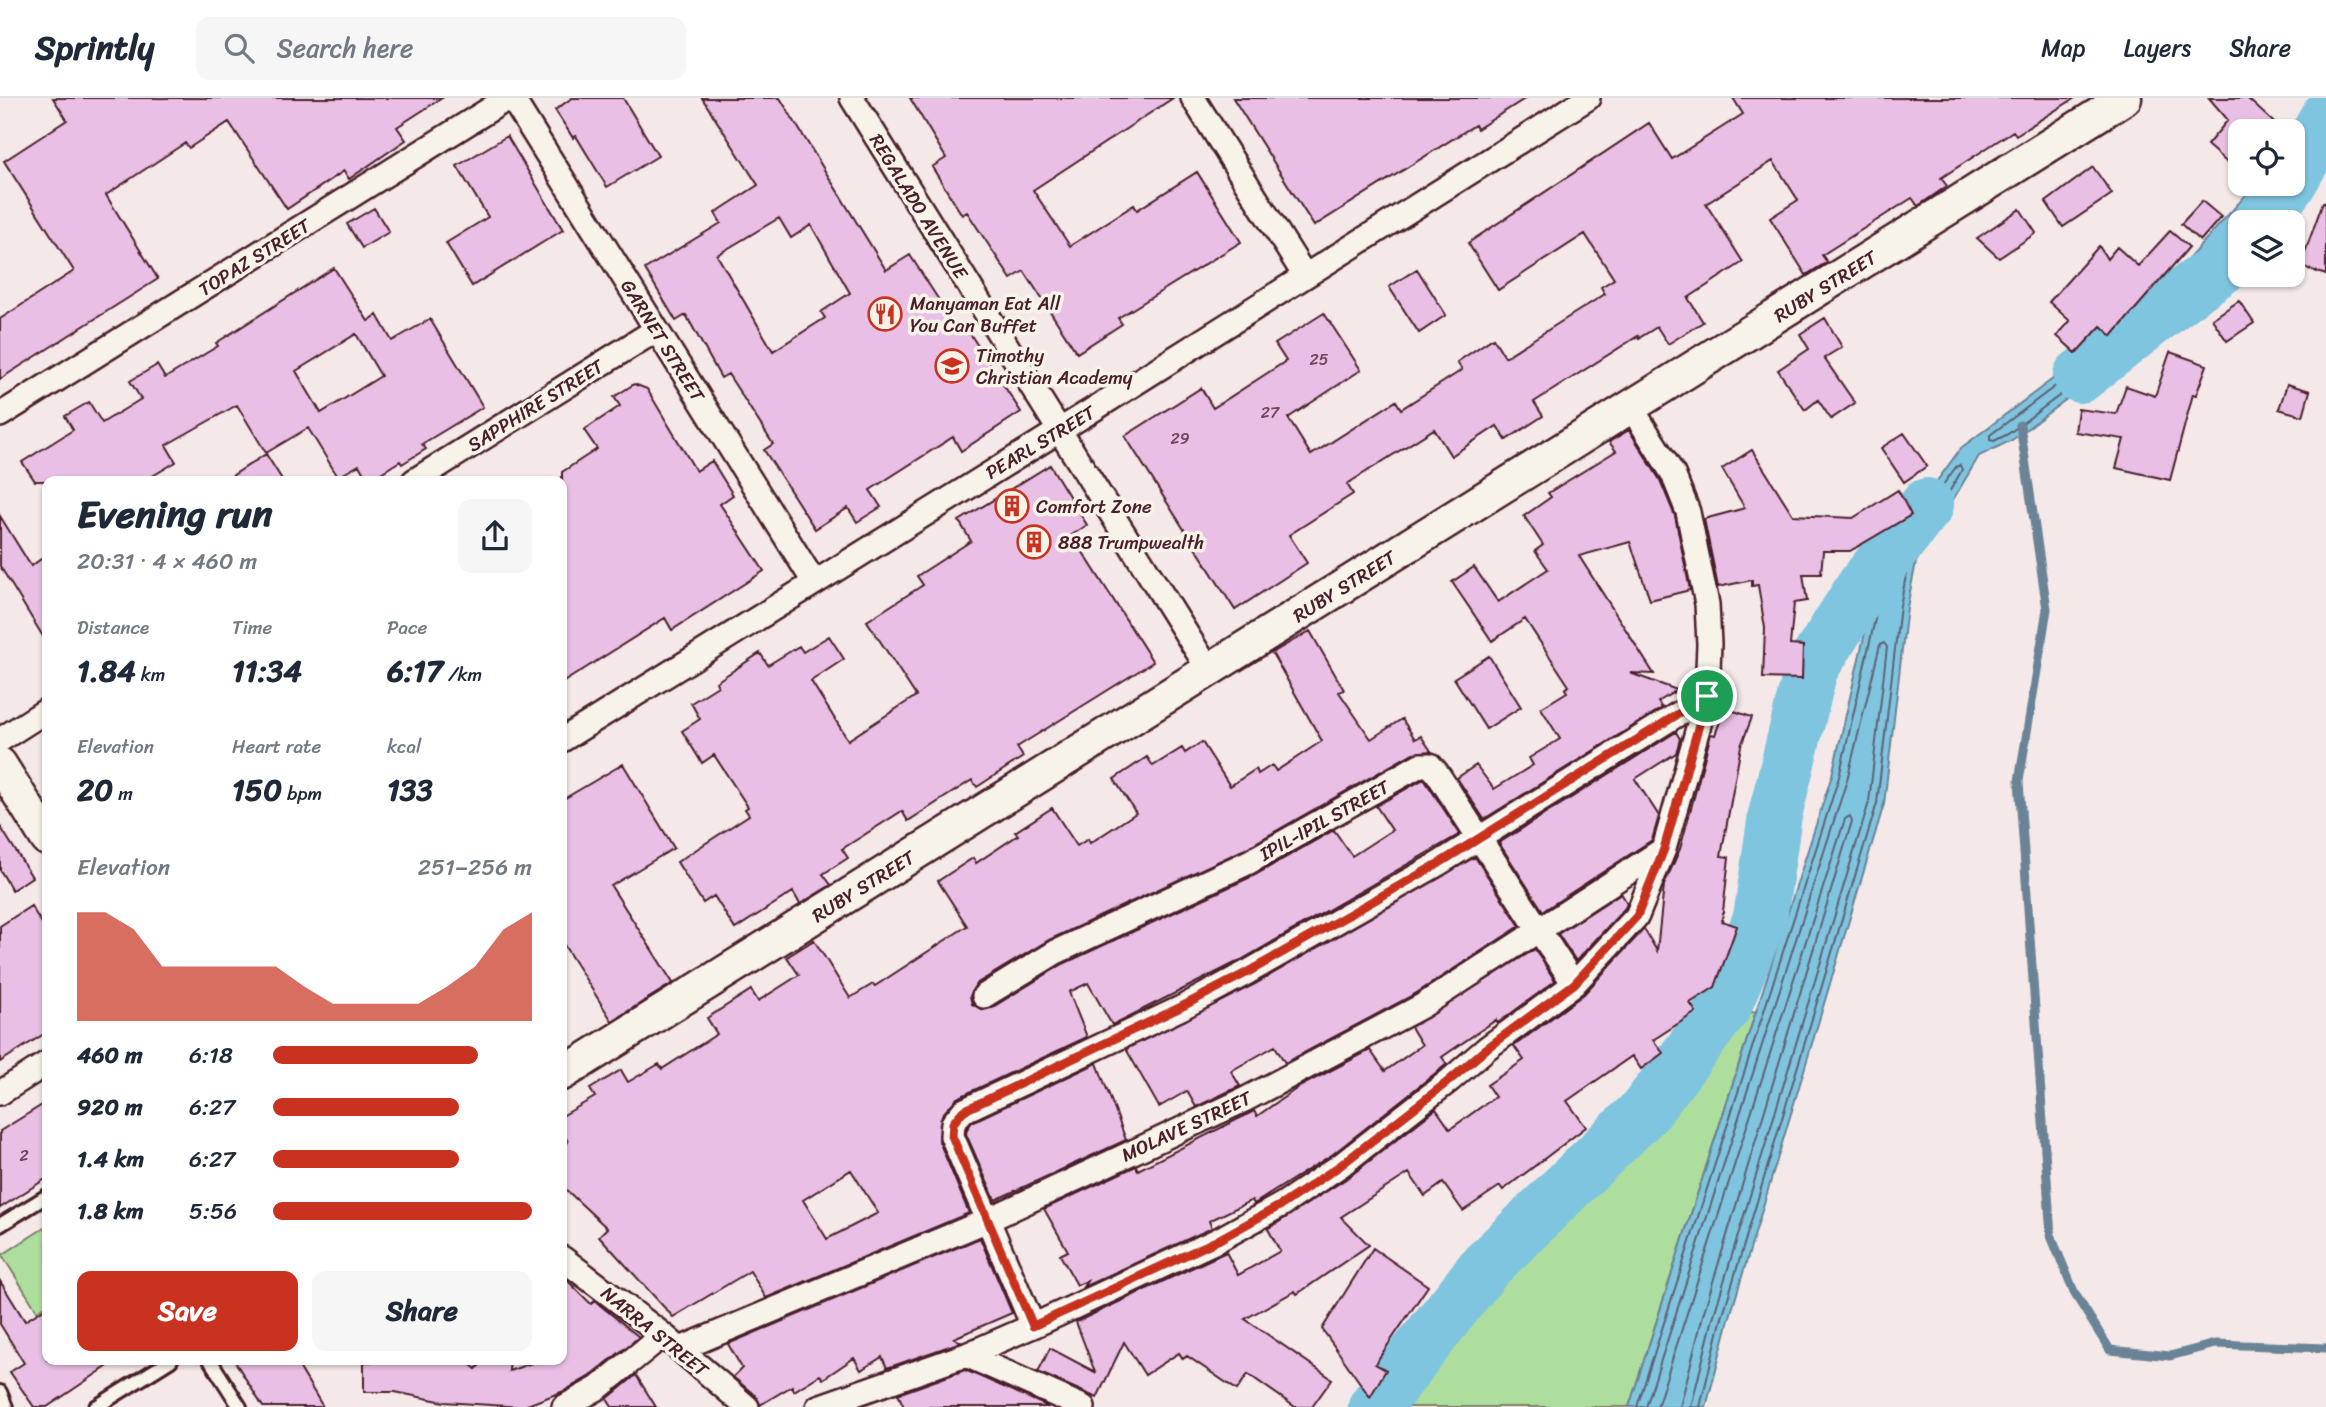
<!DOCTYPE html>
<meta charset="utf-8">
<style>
:root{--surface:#fff;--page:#f6f6f7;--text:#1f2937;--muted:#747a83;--line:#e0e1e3;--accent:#c8321e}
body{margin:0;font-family:Sriracha,sans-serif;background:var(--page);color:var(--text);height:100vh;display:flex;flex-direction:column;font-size:26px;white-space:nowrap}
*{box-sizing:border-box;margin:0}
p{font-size:23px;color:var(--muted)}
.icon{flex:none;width:38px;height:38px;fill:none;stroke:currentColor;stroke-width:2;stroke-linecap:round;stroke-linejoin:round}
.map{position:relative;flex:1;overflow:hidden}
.side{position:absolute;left:42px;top:378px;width:525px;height:889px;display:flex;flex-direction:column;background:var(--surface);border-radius:14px;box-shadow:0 2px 5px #0004}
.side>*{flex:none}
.controls{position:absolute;left:2228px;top:21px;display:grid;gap:14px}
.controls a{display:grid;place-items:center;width:77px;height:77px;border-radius:14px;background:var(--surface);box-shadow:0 2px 5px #0004;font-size:35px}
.pin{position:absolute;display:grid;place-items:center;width:60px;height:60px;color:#fff;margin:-30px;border:4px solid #fff;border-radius:50%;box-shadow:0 2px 7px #0007}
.round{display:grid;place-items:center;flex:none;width:74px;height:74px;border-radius:14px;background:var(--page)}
.head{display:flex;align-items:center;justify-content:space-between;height:119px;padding:0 35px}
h1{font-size:38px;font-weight:800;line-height:52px}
.metrics{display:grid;grid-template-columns:repeat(3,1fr);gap:10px;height:119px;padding:7px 35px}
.metrics div{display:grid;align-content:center}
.metrics b{font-size:30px;font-weight:800}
.metrics small{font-size:19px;font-weight:400}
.metrics p{font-size:19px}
.chart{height:196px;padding:14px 35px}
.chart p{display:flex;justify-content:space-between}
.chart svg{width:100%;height:126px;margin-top:7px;fill:var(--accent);opacity:.7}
.cta{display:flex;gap:14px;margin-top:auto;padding:14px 35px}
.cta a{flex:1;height:80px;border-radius:14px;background:var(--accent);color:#fff;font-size:28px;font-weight:800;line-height:80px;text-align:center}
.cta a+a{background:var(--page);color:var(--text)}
ul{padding:0 35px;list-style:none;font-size:23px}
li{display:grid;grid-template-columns:112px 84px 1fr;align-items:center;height:52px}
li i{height:18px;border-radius:9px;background:var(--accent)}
header{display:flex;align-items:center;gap:42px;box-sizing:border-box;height:98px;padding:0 35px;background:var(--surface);border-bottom:2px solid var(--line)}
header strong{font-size:33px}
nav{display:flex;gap:38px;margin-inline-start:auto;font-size:24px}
.search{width:490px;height:63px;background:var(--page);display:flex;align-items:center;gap:18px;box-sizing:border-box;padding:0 24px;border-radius:14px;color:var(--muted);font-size:26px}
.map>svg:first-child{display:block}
</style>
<header>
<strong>Sprintly</strong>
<div class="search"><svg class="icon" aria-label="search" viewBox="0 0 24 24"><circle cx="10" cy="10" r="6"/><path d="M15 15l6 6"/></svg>Search here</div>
<nav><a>Map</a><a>Layers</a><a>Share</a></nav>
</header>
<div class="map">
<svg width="2326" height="1309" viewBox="0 0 2326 1309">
<rect width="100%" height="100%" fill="#f4e9e8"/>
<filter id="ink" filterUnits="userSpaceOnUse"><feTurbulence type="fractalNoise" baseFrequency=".0143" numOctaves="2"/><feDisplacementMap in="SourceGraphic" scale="14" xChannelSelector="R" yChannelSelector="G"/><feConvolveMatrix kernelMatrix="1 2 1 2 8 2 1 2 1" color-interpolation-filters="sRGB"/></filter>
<g filter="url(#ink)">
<path fill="#aede9e" stroke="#7c7e64" stroke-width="2" d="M 1756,913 L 1629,1309 L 1355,1309 L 1679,937 Z
M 47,1128 L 47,1207 L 37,1213 L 2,1157 Z"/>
<path fill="#7fc5df" stroke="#6a8397" stroke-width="2" d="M 2324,0 L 2326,21 L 2293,59 L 2293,41 Z
M 2256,86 L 2269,86 L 2088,285 L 2012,342 L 1979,358 L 1916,464 L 1907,509 L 1884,706 L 1728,1225 L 1706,1309 L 1629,1309 L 1832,677 L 1883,457 L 1961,350 L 2074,265 L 2107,251 Z"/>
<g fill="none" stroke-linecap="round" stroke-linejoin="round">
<path stroke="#5f6173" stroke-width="2" d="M 2086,268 L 2090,272 L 2083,280 L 2008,336 L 1994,343 L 1990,342 L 1990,337 L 2077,272 Z
M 1637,1309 L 1839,679 L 1889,460 L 1956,369 L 1960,367 L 1962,372 L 1909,463 L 1900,508 L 1877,705 L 1721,1223 L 1700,1309
M 1646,1309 L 1847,682 L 1880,547 L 1884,545 L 1887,549 L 1869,704 L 1713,1220 L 1691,1309
M 1657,1309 L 1845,721 L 1850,718 L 1852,723 L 1703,1217 L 1680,1309"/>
<path stroke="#6a8397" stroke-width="9" d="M 2020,327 L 2047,511 L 2019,683 L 2051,1138 L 2075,1196 L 2110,1252 L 2170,1258 L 2215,1246 L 2326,1250"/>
<path stroke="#7fc5df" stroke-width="54" d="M 2292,81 L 2326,21
M 2260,124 L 2289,86
M 2080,278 L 2188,193 L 2231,163 L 2240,151
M 1375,1309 L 1484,1170 L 1645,1013 L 1725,908 L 1760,820 L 1775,717 L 1811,571 L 1864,487 L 1927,407"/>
</g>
<path fill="#e9bfe6" stroke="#4a1f2b" stroke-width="2" fill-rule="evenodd" d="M 53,0 L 442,0 L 397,29 L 406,42 L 349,81 L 344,73 L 287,111 L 229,24 L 189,50 L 185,45 L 106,97 L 158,181 L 0,281 L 0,221 L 74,173 L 4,63 L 67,22 Z
M 572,0 L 623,0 L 658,58 L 607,89 L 576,38 L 573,40 L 555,12 Z
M 702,0 L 780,0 L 886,172 L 910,157 L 958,232 L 965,228 L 1021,314 L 961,353 L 953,339 L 870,392 L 881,409 L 857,424 L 848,410 L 815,431 L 764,352 L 773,346 L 728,276 L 721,280 L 686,217 L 676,223 L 645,171 L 721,125 L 715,115 L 758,87 ZM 779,120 L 791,140 L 811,127 L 850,195 L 821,214 L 825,220 L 773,253 L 717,157 Z
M 910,0 L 1173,0 L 1033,92 L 1070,148 L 1134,107 L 1137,112 L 1197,74 L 1241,144 L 1118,220 L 1122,226 L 1077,255 L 1024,173 L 1011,181 L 967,114 L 962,117 L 932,69 L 946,60 Z
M 1233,0 L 1526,0 L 1477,31 L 1475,27 L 1314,128 Z
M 1733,0 L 2075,0 L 2016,37 L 2013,33 L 1941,80 L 1947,88 L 1918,108 L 1912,100 L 1822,157 L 1827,164 L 1806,177 L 1770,120 L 1798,102 L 1773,63 L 1706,106 L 1743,164 L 1688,200 L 1703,224 L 1668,246 L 1657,229 L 1639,240 L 1638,238 L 1534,304 L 1543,318 L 1506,342 L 1497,328 L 1451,358 L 1434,331 L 1347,386 L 1353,396 L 1289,437 L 1307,465 L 1235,512 L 1125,338 L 1201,290 L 1213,310 L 1286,263 L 1275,246 L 1324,215 L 1361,272 L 1288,320 L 1311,357 L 1396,303 L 1401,311 L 1462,272 L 1457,264 L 1493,240 L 1505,259 L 1605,196 L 1601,189 L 1614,181 L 1585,136 L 1498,192 L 1468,145 L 1649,25 L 1672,61 L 1743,16 Z
M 2209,0 L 2247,0 L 2283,33 L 2240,33 L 2240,76 L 2207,47 L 2228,22 Z
M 507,38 L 563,132 L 472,188 L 446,145 L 488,119 L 457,68 Z
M 2093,69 L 2112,96 L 2063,129 L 2046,104 Z
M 2202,103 L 2221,119 L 2200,143 L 2181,126 Z
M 2323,104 L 2326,104 L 2326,177 L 2300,168 Z
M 374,110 L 389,134 L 362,150 L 347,126 Z
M 2020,111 L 2036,135 L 1999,160 L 1977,140 Z
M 2170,133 L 2189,149 L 2112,238 L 2101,228 L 2076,255 L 2057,238 L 2070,223 L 2049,204 L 2099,148 L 2107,161 L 2117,149 L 2138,168 Z
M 334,170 L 368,223 L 377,217 L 392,243 L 430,221 L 483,309 L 422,346 L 426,351 L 402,366 L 400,363 L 368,383 L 359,367 L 338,379 L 308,330 L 266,355 L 237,307 L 166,347 L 176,364 L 144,383 L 35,383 L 22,364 L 73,332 L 65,318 L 89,304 L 102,325 L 141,301 L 130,283 L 157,267 L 165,280 L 218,248 L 216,245 ZM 356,236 L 381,278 L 321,315 L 296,273 Z
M 1417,171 L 1446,217 L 1419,235 L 1389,189 Z
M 2239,203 L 2254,225 L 2227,243 L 2212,221 Z
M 1825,220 L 1842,249 L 1824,260 L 1855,305 L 1831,321 L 1818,302 L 1805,312 L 1778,272 L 1809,251 L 1800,236 Z
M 2170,254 L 2207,267 L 2196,297 L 2193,296 L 2170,382 L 2116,370 L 2124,341 L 2075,334 L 2078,311 L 2116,316 L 2126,288 L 2155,298 Z
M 634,286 L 647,291 L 696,373 L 712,363 L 733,397 L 720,406 L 764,473 L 672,532 L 665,520 L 562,585 L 562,374 L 597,351 L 584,332 L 620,308 L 614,299 Z
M 2287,286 L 2310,293 L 2303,318 L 2279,311 Z
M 1629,332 L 1660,382 L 1675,418 L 1690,492 L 1650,502 L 1630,444 L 1579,458 L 1654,576 L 1630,575 L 1677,592 L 1658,604 L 1662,610 L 1484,721 L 1457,680 L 1476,667 L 1494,691 L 1533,667 L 1529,660 L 1560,641 L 1541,610 L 1567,594 L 1565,591 L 1569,588 L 1525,521 L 1492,543 L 1452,484 L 1474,469 L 1498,504 L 1548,471 L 1535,453 L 1543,447 L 1524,418 L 1551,399 L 1548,395 L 1616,353 L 1609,344 Z
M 1904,335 L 1927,368 L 1904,384 L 1881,350 Z
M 1752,352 L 1793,417 L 1853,420 L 1898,392 L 1911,417 L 1850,453 L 1823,453 L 1821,476 L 1803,476 L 1807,503 L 1794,505 L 1790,547 L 1803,548 L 1802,581 L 1763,580 L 1765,530 L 1758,487 L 1752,488 L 1752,482 L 1718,489 L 1704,421 L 1745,410 L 1722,371 Z
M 266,356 L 283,383 L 224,383 Z
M 1050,367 L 1087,427 L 1072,437 L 1153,564 L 1017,649 L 1023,659 L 977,689 L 972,682 L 908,723 L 902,713 L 842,751 L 848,760 L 823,776 L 831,787 L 800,806 L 793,794 L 735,831 L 714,798 L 703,805 L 677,764 L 749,717 L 745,711 L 748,709 L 714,657 L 702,665 L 682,633 L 700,621 L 691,605 L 718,588 L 716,584 L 760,555 L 768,567 L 799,548 L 803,554 L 829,538 L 844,561 L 811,583 L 848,642 L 916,598 L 867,523 L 923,487 L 917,478 L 971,443 L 959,423 Z
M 0,418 L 31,468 L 47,457 L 47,545 L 0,468 Z
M 1310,533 L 1344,592 L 1339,594 L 1371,641 L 1402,621 L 1415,641 L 1421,638 L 1431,653 L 1413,655 L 1243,752 L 1049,842 L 976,886 L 970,898 L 972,906 L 984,912 L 991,910 L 1063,866 L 1255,777 L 1334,732 L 1352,758 L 1392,732 L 1376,708 L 1424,681 L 1460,736 L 1241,862 L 1112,927 L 1088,885 L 1069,894 L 1087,939 L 957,1000 L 942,1017 L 939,1043 L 969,1115 L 766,1200 L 750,1173 L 673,1219 L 599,1138 L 607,1130 L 562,1088 L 562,1052 L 568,1044 L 562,1033 L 562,1018 L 595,999 L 590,991 L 621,972 L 628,984 L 659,966 L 662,971 L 717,936 L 707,920 L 751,892 L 758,903 L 799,877 L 787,859 L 814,842 L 850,900 L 873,886 L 875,888 L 967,828 L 938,783 L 973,760 L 976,765 L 1018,737 L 1015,734 L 1052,710 L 1077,748 L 1088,741 L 1090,745 L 1136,715 L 1114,681 L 1147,659 L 1153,668 L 1182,650 L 1185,655 L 1202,644 L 1230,688 L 1256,671 L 1258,676 L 1272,667 L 1276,673 L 1322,643 L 1272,555 ZM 851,1072 L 878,1115 L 827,1141 L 803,1102 Z
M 1489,558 L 1521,609 L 1486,631 L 1454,580 Z
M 1725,610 L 1752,619 L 1741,648 L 1721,758 L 1729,759 L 1722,823 L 1737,828 L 1715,889 L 1690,905 L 1696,914 L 1653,942 L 1663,955 L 1641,971 L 1632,958 L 1567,1003 L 1586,1029 L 1503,1092 L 1500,1088 L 1463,1113 L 1443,1085 L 1425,1098 L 1409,1075 L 1341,1119 L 1369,1147 L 1297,1196 L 1295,1193 L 1245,1221 L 1332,1281 L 1312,1309 L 1295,1309 L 1248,1276 L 1237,1292 L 1187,1258 L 1183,1261 L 1179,1255 L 1145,1277 L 1124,1244 L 1097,1300 L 1038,1274 L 1050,1250 L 1095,1274 L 1076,1224 L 1226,1154 L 1238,1177 L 1280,1153 L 1268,1131 L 1349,1079 L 1436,1011 L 1450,1031 L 1495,999 L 1487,987 L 1524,962 L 1514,948 L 1584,896 L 1644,831 L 1657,853 L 1664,787 L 1680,751 L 1711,636 L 1715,637 Z
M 1676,634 L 1680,641 L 1676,655 L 1635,681 L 1659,718 L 1652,742 L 1543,813 L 1499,745 Z
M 623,666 L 674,750 L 611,788 L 673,885 L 612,923 L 562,844 L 562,702 Z
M 0,728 L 32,779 L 12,792 L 0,772 Z
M 1475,759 L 1520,828 L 1415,896 L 1285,965 L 1275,948 L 1231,973 L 1240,988 L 1196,1009 L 1187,993 L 1159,1009 L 1126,951 L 1255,886 Z
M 1621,795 L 1627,805 L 1625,810 L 1576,863 L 1558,836 Z
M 31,808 L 47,834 L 47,934 L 0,964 L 0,828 Z
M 1535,851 L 1555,883 L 1498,925 L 1496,922 L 1442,959 L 1447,966 L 1333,1056 L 1254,1106 L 1252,1102 L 1209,1123 L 1212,1130 L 1083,1189 L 1087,1183 L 1077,1187 L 1060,1157 L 1068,1153 L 1044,1111 L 1136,1068 L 1138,1072 L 1254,1013 L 1257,1018 L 1299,989 L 1370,952 L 1385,973 L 1422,947 L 1411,929 Z
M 1097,965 L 1126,1042 L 995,1102 L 966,1036 L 967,1031 L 972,1024 Z
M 47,1004 L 47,1080 L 0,1110 L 0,1033 Z
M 980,1140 L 1012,1215 L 954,1240 L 961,1244 L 887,1270 L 882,1259 L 861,1272 L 854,1260 L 823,1281 L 820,1277 L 794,1293 L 792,1288 L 760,1307 L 756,1298 L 733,1279 L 742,1270 L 728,1246 Z
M 1373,1150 L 1428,1188 L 1375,1266 L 1386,1272 L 1370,1299 L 1322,1231 Z
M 562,1177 L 591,1206 L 595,1203 L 639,1239 L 590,1278 L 564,1293 L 522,1309 L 444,1304 L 395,1294 L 364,1294 L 364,1264 L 465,1262 L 476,1271 L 484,1262 L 510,1262 L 509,1273 L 540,1262 L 562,1262 Z
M 0,1183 L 25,1223 L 47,1209 L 47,1262 L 117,1262 L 47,1309 L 34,1309 L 10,1274 L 24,1265 L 0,1226 Z
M 234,1262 L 295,1262 L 323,1309 L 263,1309 Z
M 965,1272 L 1049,1309 L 904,1309 L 898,1296 Z
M 636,1277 L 656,1309 L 612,1309 L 607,1301 Z"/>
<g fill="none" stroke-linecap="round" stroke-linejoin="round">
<defs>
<path id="lane" d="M 0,1127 L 47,1098
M 210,1262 L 240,1309
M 0,1294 L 6,1309
M 96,1309 L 171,1262"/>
<path id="street" d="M 512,0 L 814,484
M 852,0 L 1209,572
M 1193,0 L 1305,178
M 0,317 L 508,0
M 414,383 L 656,232
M 0,642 L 47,612
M 562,642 L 1102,306 L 1588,0
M 984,898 L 1056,854 L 1249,764 L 1420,667 L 1430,667 L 1437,675 L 1574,886
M 0,995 L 47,965
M 562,1160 L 663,1237 L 747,1309
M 1033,1228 L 952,1038 L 953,1025 L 963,1013 L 1181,910 L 1248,874 L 1438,766 L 1707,598
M 680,1251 L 988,1122 L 1246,1001 L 1422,908 L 1664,751
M 966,1257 L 1083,1309
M 564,1309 L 598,1290 L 663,1237
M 818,1309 L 966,1257 L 1033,1228 L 1218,1142 L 1283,1106 L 1341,1067 L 1450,982 L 1487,950 L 1574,886 L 1637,818 L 1664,751 L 1707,598 L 1709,546 L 1707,506 L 1688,414 L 1673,376 L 1631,309"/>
<path id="secondary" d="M 0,666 L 47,741
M 562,976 L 2125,0"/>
</defs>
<use href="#lane" stroke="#4a1f2b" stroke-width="18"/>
<use href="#street" stroke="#4a1f2b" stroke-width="28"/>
<use href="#secondary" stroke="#4a1f2b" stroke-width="37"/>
<use href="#lane" stroke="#f7f3e8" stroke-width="12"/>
<use href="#street" stroke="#f7f3e8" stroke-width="23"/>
<use href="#secondary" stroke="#f7f3e8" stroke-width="32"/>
</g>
</g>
<g fill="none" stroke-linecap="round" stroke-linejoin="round" filter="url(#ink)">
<defs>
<path id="route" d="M 1707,598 L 1664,751 L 1637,818 L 1574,886 L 1487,950 L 1450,982 L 1341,1067 L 1283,1106 L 1218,1142 L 1033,1228 L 952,1038 L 953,1025 L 963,1013 L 1181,909 L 1248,874 L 1438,766 Z"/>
</defs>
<use href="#route" stroke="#fff" stroke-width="14"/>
<use href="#route" stroke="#c8321e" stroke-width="9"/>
</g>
<defs>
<symbol id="restaurant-ring" viewBox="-11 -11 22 22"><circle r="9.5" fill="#f7f3e8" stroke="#c8321e" stroke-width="1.5"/><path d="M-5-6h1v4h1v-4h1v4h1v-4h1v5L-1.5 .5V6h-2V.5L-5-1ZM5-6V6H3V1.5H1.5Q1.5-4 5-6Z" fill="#c8321e"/></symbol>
<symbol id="school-ring" viewBox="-11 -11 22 22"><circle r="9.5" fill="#f7f3e8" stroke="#c8321e" stroke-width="1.5"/><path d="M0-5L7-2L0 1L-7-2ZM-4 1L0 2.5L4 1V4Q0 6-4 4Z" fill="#c8321e"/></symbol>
<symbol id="building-ring" viewBox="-11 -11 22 22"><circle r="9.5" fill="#f7f3e8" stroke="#c8321e" stroke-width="1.5"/><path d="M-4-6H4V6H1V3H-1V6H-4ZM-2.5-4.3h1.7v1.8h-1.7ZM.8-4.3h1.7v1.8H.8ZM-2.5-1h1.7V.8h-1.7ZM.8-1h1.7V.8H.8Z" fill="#c8321e"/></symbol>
</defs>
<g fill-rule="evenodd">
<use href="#restaurant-ring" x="866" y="197" width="38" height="38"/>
<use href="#school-ring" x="933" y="249" width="38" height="38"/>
<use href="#building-ring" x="993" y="389" width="38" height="38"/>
<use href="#building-ring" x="1015" y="425" width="38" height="38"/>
</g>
<g text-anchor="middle" stroke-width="7" stroke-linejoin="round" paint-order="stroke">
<g font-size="16" fill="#72475a">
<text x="1319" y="267">25</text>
<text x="1270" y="320">27</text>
<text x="1180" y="346">29</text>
<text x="24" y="1063">2</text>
</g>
<g font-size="19" fill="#4a1f2b" stroke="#f7f3e8">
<text transform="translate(919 108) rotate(58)" y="7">REGALADO AVENUE</text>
<text transform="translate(254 159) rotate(-32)" y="7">TOPAZ STREET</text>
<text transform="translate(1825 188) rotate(-32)" y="7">RUBY STREET</text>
<text transform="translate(663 242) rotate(58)" y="7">GARNET STREET</text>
<text transform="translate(535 307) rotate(-32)" y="7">SAPPHIRE STREET</text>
<text transform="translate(1040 344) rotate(-31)" y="7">PEARL STREET</text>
<text transform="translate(1344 488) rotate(-32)" y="7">RUBY STREET</text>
<text transform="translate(1324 722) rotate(-29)" y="7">IPIL-IPIL STREET</text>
<text transform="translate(863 788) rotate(-32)" y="7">RUBY STREET</text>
<text transform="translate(1186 1028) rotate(-25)" y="7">MOLAVE STREET</text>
<text transform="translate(655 1233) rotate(39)" y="7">NARRA STREET</text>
</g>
<g font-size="19" fill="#4a1f2b" stroke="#f7f3e8" text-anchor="start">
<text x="910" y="212">Manyaman Eat All<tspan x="910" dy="22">You Can Buffet</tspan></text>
<text x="976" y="264">Timothy<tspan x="976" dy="22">Christian Academy</tspan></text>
<text x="1036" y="415">Comfort Zone</text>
<text x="1058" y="451">888 Trumpwealth</text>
</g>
</g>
</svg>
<div class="controls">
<a><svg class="icon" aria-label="locate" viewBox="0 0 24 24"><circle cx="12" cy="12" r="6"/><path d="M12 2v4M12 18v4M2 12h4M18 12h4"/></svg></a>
<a><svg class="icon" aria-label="layers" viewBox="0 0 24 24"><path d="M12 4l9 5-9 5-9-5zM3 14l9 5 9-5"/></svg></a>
</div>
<div class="pin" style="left:1707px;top:598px;background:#1e9e55"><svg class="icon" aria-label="arrive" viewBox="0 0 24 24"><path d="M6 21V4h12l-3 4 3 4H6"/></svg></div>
<section class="side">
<div class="head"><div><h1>Evening run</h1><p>20:31 · 4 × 460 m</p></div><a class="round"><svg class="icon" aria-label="share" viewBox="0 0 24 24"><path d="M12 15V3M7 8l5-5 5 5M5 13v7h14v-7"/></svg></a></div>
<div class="metrics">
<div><p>Distance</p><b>1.84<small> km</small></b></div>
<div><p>Time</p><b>11:34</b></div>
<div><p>Pace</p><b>6:17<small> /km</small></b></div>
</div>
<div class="metrics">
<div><p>Elevation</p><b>20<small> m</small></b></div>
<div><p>Heart rate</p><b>150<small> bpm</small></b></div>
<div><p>kcal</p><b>133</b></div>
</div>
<div class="chart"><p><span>Elevation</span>251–256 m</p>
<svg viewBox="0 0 160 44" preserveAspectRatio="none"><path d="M0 44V6L10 6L20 12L30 25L40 25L50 25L60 25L70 25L80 32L90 38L100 38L110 38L120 38L130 32L140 25L150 12L160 6V44z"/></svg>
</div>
<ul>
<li><b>460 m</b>6:18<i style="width:79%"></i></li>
<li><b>920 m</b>6:27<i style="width:72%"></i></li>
<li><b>1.4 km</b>6:27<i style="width:72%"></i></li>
<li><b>1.8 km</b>5:56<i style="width:100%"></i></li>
</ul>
<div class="cta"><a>Save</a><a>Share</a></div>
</section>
</div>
